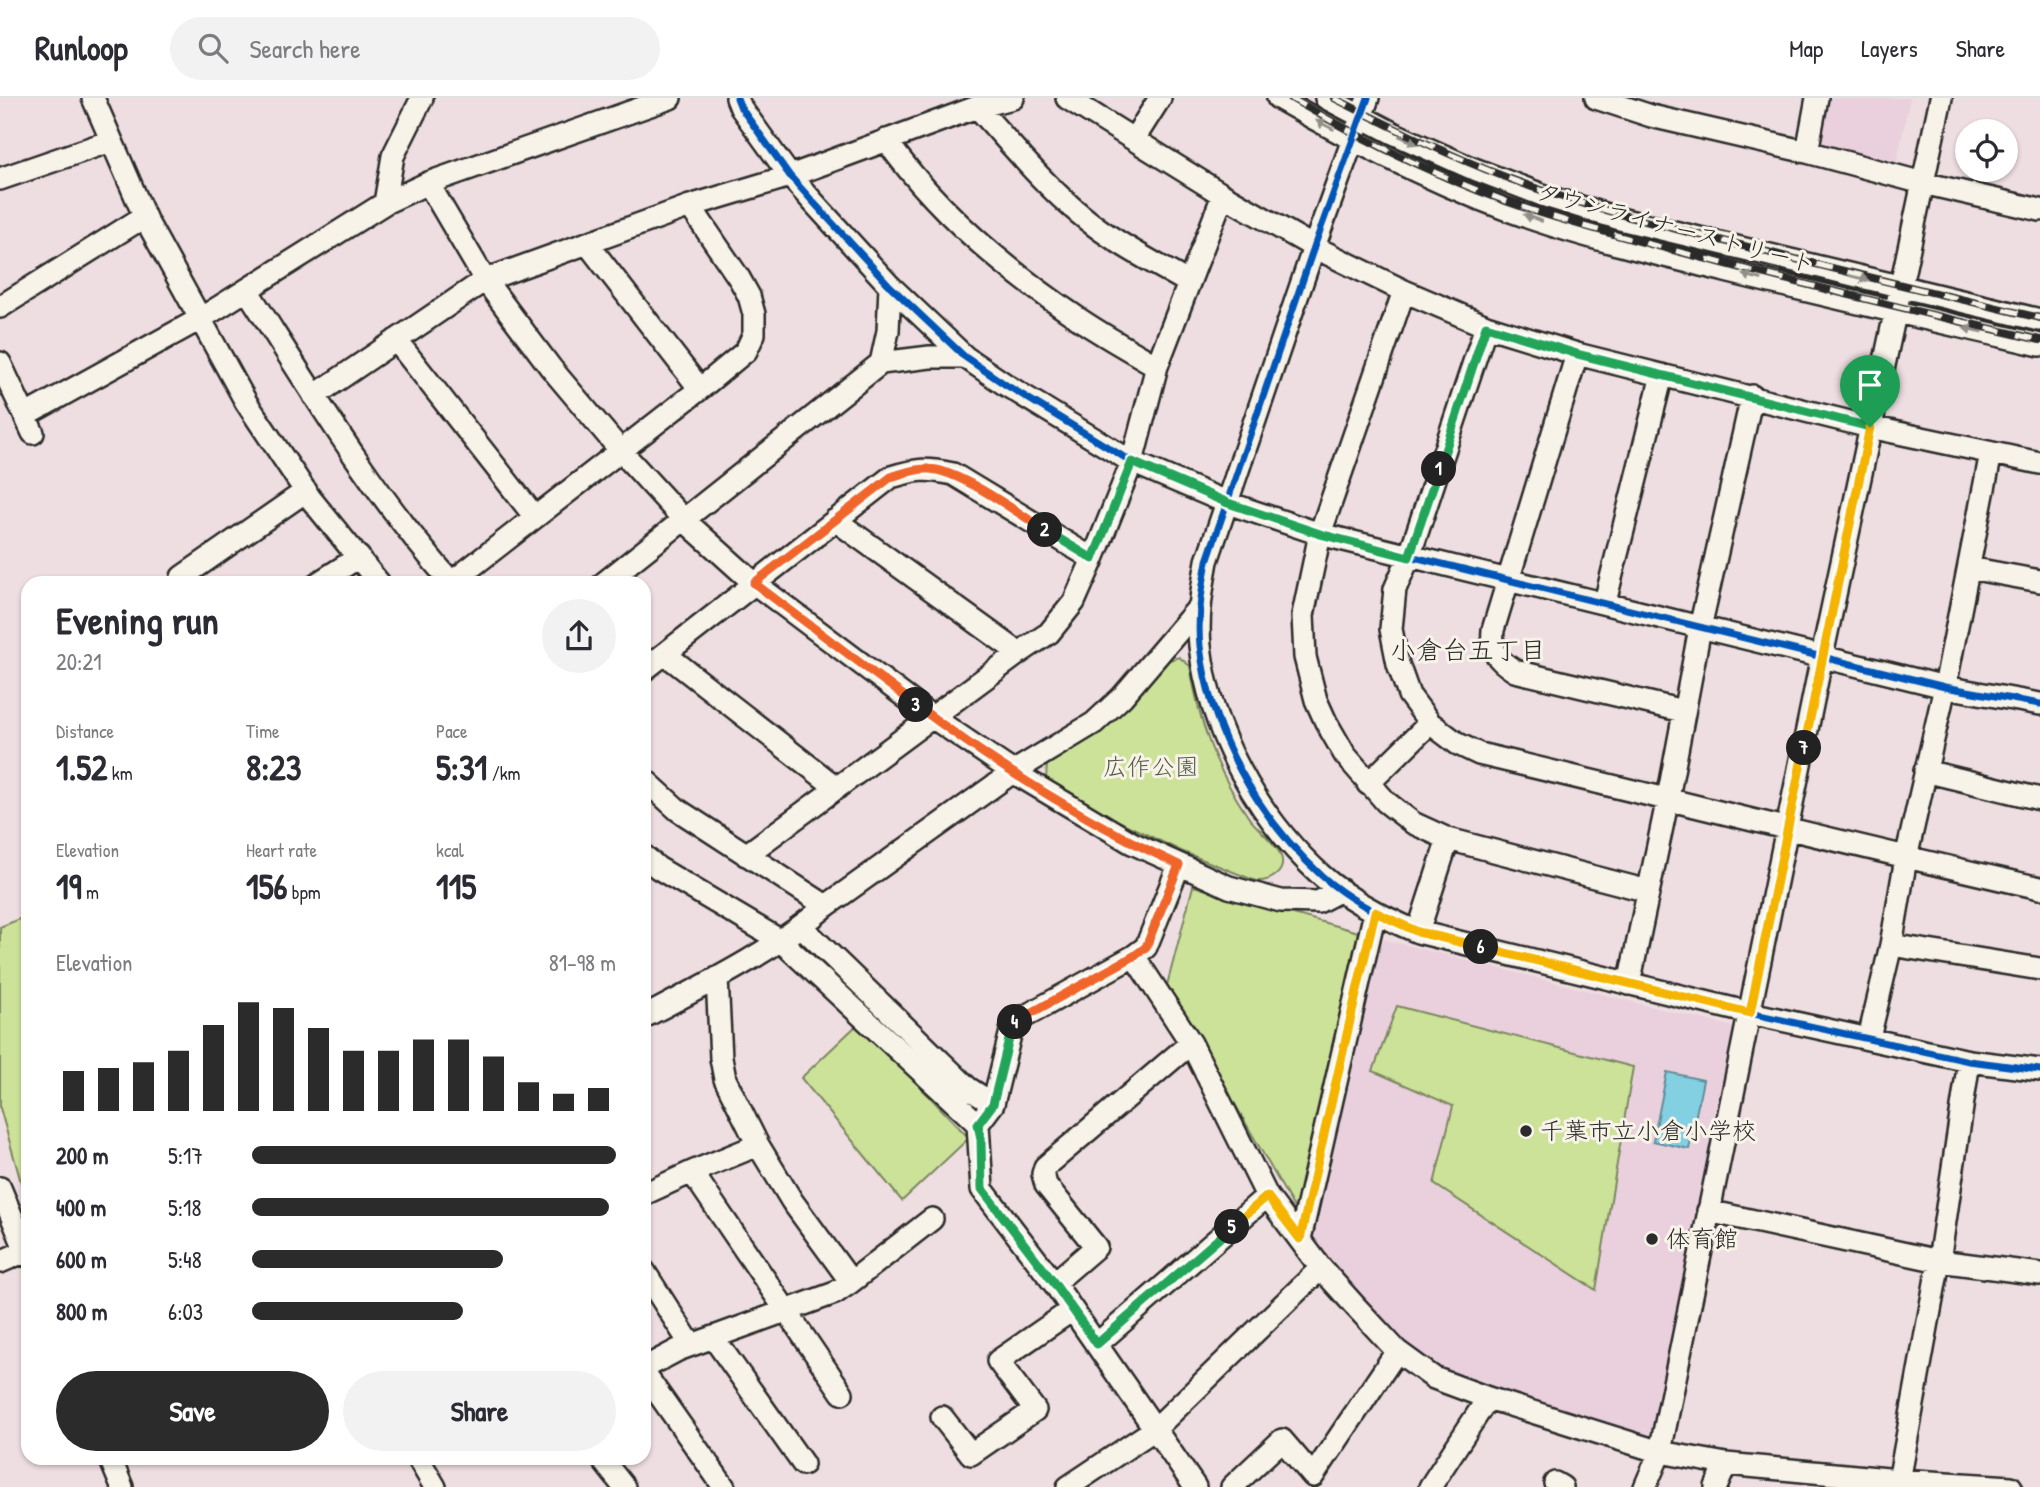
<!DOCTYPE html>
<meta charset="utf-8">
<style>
:root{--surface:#fff;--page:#f2f2f3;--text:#2b2b33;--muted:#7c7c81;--line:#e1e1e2;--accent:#2b2b2b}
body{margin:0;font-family:"Patrick Hand","Klee One",sans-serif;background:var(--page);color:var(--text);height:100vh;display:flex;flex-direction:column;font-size:26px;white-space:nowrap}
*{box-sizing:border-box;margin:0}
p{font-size:23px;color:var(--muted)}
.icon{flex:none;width:38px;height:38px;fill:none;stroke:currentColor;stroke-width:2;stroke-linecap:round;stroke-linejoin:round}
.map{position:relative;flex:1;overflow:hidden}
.details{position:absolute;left:21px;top:478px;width:630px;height:889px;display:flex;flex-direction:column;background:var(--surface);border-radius:21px;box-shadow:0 2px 5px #0004}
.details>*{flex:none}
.buttons{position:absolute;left:1955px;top:21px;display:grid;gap:14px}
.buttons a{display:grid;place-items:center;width:63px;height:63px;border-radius:50%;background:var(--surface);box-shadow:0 2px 5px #0004;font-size:35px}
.pin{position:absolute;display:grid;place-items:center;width:60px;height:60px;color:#fff;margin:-72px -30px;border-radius:50% 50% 50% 0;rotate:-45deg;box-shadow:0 0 7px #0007}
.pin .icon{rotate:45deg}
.km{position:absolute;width:35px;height:35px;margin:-18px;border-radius:50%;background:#222;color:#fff;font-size:19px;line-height:35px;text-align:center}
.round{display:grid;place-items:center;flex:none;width:74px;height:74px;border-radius:37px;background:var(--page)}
.head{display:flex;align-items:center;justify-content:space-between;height:119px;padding:0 35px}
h1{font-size:38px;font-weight:700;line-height:52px}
.figures{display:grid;grid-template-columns:repeat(3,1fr);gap:10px;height:119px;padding:7px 35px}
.figures div{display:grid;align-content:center}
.figures b{font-size:35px;font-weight:700}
.figures small{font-size:19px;font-weight:400}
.figures p{font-size:19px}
.chart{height:196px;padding:14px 35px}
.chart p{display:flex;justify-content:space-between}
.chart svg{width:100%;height:126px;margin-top:7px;stroke:var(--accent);stroke-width:6}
.button{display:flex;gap:14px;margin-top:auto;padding:14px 35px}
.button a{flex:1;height:80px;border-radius:42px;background:var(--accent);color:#fff;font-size:28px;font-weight:700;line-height:80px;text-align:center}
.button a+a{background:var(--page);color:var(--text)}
ul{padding:0 35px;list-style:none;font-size:23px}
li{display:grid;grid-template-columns:112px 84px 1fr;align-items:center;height:52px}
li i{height:18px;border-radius:9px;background:var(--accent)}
header{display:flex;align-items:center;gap:42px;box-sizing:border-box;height:98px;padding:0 35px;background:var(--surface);border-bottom:2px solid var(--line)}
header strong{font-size:33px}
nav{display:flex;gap:38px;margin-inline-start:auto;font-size:24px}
.search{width:490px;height:63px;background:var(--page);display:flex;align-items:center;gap:18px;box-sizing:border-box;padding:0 24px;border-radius:38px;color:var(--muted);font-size:26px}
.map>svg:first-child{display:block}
</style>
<header>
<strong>Runloop</strong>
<div class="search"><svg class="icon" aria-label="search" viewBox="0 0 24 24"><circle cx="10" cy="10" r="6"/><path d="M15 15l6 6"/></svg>Search here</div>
<nav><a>Map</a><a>Layers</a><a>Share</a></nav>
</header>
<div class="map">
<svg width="2040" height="1389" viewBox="0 0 2040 1389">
<rect width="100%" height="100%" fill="#efdee1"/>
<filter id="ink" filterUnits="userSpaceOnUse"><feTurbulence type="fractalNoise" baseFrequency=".0143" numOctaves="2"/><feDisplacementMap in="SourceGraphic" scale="14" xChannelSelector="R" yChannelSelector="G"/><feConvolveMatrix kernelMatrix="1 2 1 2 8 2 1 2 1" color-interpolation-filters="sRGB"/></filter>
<g filter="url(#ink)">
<path fill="#e9d0dc" d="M 1824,0 L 1910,0 L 1896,68 L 1821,52 L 1815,41 Z
M 1382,841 L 1738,930 L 1651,1341 L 1646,1346 L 1422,1266 L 1312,1149 L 1310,1137 Z"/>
<path fill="#cce298" stroke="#7c8662" stroke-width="2" d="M 1179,559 L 1190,568 C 1199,624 1215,670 1247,717 C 1255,730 1277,745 1281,758 C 1287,775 1269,784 1256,783 L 1181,753 L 1110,719 L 1046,681 L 1047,666 L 1104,625 L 1163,564 Z
M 1193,788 L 1358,834 L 1297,1115 L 1167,887 Z
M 27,818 L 28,819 L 28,1100 L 25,1098 L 0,1010 L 0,829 Z
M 1397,908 L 1633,969 L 1596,1192 L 1434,1086 L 1453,1008 L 1373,973 Z
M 859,925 L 969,1040 L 902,1103 L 801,980 Z"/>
<path fill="#83d0e2" stroke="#608e99" stroke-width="2" d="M 1667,974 L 1703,982 L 1689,1051 L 1653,1043 Z"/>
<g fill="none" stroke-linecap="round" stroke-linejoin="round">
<defs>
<path id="minor" d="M 93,0 L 146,122 L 246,304 L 310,400 L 379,485
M 737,0 L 741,10 L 790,78 L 815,106 L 890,188 L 965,259 L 1006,287 L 1132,364 L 1228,405 L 1320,436 L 1945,589 L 2040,606
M 1067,0 L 1223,97 L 1314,149 L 1404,193 L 1486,228 L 1577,256 L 1870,329 L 2040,365
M 1278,0 C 1359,47 1447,92 1536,122 C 1598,143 1662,157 1725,173 C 1830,199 1935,223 2040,247
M 1326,0 L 1393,35 L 1469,69 L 1545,98 L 1620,121 L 2040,222
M 1368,0 L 1314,149 L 1207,463 C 1202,491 1197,519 1200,548 C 1210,634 1258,720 1322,778 C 1350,803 1384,820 1418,834 L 1750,915 L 1969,963 L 2040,972
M 1596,0 L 1651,18 L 1807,54 L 1923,85 L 2040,112
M 977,9 C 1010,45 1042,85 1081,117 C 1113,144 1153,164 1189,185
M 1134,41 L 1160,0
M 886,42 C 937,114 1006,172 1079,221 C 1104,238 1131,253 1157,268
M 1807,54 L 1817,0
M 0,81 L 111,43
M 428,85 L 485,182 L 551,270 L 620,352 L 684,422 L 754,485 L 932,619 L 1013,674 L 1132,745 L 1229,789 L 1281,803 L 1318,804 L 1341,792
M 385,105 L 393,58 L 422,0
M 587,145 L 700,291
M 247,192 C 311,292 373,396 452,485
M 1404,193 L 1320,436 L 1303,517 L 1305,559 L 1316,602 L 1326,624 L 1345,657 L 1386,704 L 1413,725 L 1448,741 L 1648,793
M 0,209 L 134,125 L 146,122
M 1486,228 L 1409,459 L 1395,491 L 1391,531 L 1398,566 L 1409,597 L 1430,625 L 1458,646 L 1479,656 C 1666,700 1853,748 2040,790
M 396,242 L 535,419
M 1577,256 L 1493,532 C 1491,554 1496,561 1515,573 L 1683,613
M 0,265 L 33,335
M 881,265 L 888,233 L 890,188
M 314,298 L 485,182 L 690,108 L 790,78 L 977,9 L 1013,0
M 26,317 L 200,221 L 385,105 L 428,85 L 670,0
M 835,422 L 1019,555
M 1969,470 L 2040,483
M 452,484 L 700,291 L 746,253 L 754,236 L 754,216 L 749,198 L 739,180 L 690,108
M 186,485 L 182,479 L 306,393
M 318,485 L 359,459
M 604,485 L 881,265 L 930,259 L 965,259
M 1605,504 L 1662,277
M 665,556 L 837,690
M 644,572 L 891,379 C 918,371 926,370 953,376 L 1093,461
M 1925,673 L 2040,701
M 644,681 L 678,712 L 826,808
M 1368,686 L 1430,625
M 746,757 L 1019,555 L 1049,535 L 1074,504 L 1093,461 L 1132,364 L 1157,268 L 1223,97
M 644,758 L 658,770 L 781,843 L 978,1026
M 1179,767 L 1146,849 L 1134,858 L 1013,925 L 993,1006 L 978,1026 L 982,1091 L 1054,1185 L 1195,1389
M 802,829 L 968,990 L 993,1006
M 1418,834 L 1448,741
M 1891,847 L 2040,871
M 1134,858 L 1191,945 L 1267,1098 L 1321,1170 L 1356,1209 L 1397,1253 L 1434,1280 L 1488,1300 L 1660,1354 L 1726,1366 L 1899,1382 L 2011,1389
M 1629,886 L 1668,700 L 1700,530 L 1752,298
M 644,919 C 707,886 772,854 826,808 L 1013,674 L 1094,625 L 1122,599 L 1199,509
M 1869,940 L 1891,847 L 1906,760 L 1945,589 L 1991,355
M 692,1074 L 842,1295
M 0,1090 L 28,1158
M 644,1096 L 692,1074 L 758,1047
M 1708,1113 L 1939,1163 L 2040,1176
M 1300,1141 L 1375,814
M 0,1164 L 28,1152
M 644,1173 L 691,1247
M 851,1184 L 932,1121
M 1054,1185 L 1096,1149 L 1046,1087 L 1043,1076 L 1045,1069 L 1191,945
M 713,1239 L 803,1366
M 1097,1246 L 1267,1098
M 644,1270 L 678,1252 L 835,1195 L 851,1184 L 792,1103 L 758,1047 L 725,981 L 721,960 L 717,880
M 644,1275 L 724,1389
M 942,1319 L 971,1356 L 1035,1312 L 998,1263 L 1072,1212
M 110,1360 L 122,1389
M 418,1360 L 435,1389
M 601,1360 L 624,1389
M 1555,1385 L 1562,1389
M 1068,1389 L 1155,1331 L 1321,1170
M 1232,1389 L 1282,1342 L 1313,1378 L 1397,1253
M 1430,1389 L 1488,1300
M 1645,1389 L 1660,1354 L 1822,558 L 1941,0
M 1716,1389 L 1726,1366
M 1898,1389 L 1939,1163 L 1969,963"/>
</defs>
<use href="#minor" stroke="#2b2b2b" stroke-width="26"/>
<use href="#minor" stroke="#f7f3e8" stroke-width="21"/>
<defs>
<path id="rail" d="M 1291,0 C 1368,45 1456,88 1541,115 C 1607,136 1674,152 1741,170 C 1840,195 1940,219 2040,242
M 1334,0 C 1403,35 1474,70 1547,94 C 1609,115 1673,130 1736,146 C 1837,172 1939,196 2040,220"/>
</defs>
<use href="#rail" stroke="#2b2b2b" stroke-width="8"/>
<use href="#rail" stroke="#f7f3e8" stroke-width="5" stroke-dasharray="16" stroke-linecap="butt"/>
<defs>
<path id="cycleway" d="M 737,0 L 741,10 L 790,78 L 815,106 L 890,188 L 965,259 L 1006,287 L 1132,364 L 1228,405 L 1320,436 L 1945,589 L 2040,606
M 1368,0 L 1314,149 L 1207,463 C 1202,491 1197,519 1200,548 C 1210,634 1258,720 1322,778 C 1350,803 1384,820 1418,834 L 1750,915 L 1969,963 L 2040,972"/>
</defs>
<use href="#cycleway" stroke="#f7f3e8" stroke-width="11"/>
<use href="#cycleway" stroke="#0057b8" stroke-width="7"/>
</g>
<defs><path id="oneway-solid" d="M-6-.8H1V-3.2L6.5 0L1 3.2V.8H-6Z" transform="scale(1.75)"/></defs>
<g fill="#918f8a">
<use href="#oneway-solid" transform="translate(1325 27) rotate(-153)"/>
<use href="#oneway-solid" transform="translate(1408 42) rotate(24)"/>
<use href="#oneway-solid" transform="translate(1533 120) rotate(-160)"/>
<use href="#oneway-solid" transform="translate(1752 179) rotate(-166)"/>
<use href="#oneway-solid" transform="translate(1859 180) rotate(14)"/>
<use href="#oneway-solid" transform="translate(1973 232) rotate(-168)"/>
</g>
</g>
<g fill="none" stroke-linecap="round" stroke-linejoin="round" filter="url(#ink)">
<defs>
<path id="split-1" d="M 1439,371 L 1486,228 L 1577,256 L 1870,329"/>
<path id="split-2" d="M 1045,432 L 1093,461 L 1132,364 L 1228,405 L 1320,436 L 1409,459 L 1439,371"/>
<path id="split-3" d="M 916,607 L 754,485 L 891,379 C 904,375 916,370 929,371 C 959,372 1018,415 1045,432"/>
<path id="split-4" d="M 916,607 C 997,668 1087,724 1179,767 L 1146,849 L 1134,858 L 1015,924"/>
<path id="split-5" d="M 1015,924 L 1013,925 L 993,1006 L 978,1026 L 981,1041 L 982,1091 L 1054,1185 L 1097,1246 L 1232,1129"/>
<path id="split-6" d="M 1232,1129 L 1267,1098 L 1300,1141 L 1375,814 L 1418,834 L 1481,849"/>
<path id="split-7" d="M 1481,849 L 1750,915 L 1804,650"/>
<path id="split-8" d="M 1804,650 L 1870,329"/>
</defs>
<use href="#split-1" stroke="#fff" stroke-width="14"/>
<use href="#split-2" stroke="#fff" stroke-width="14"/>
<use href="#split-3" stroke="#fff" stroke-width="14"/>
<use href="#split-4" stroke="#fff" stroke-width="14"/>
<use href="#split-5" stroke="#fff" stroke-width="14"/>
<use href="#split-6" stroke="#fff" stroke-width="14"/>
<use href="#split-7" stroke="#fff" stroke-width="14"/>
<use href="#split-8" stroke="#fff" stroke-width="14"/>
<use href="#split-1" stroke="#22a559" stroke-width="9"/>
<use href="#split-2" stroke="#22a559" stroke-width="9"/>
<use href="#split-3" stroke="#f0652b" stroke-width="9"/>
<use href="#split-4" stroke="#f0652b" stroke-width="9"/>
<use href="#split-5" stroke="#22a559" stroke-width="9"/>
<use href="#split-6" stroke="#f5b400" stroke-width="9"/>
<use href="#split-7" stroke="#f5b400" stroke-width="9"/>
<use href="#split-8" stroke="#f5b400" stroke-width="9"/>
</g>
<g fill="#2b2b2b" stroke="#f7f3e8" stroke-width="2.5">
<circle cx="1526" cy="1033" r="7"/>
<circle cx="1652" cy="1141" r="7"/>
</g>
<g text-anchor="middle" stroke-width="6" stroke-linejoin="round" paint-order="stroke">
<g font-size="24" fill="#2b2b2b" stroke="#f7f3e8">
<text transform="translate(1676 130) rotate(15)" y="8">タウンライナーストリート</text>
</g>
<g font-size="24" fill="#535946" stroke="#f7f3e8">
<text x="1151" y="677">広作公園</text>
</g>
<g font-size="24" fill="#2b2b2b" stroke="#f7f3e8" text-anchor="start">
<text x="1540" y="1041">千葉市立小倉小学校</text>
<text x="1666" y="1149">体育館</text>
</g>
<g font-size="26" fill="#2b2b2b" stroke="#f7f3e8">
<text x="1468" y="561">小倉台五丁目</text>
</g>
</g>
</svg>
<div class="buttons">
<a><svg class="icon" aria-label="locate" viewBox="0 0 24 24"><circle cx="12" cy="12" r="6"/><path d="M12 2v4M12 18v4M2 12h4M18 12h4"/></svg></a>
</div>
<div class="pin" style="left:1870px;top:329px;background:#1e9e55"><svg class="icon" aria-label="arrive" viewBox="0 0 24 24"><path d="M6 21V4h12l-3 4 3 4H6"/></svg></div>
<b class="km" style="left:1439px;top:371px">1</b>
<b class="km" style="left:1045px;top:432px">2</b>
<b class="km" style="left:916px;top:607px">3</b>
<b class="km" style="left:1015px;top:924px">4</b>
<b class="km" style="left:1232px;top:1129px">5</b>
<b class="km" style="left:1481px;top:849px">6</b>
<b class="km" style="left:1804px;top:650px">7</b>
<section class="details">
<div class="head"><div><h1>Evening run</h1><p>20:21</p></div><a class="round"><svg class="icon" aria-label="share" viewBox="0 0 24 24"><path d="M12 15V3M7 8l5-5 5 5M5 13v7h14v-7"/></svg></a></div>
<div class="figures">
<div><p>Distance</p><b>1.52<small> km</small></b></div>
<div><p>Time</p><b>8:23</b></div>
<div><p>Pace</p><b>5:31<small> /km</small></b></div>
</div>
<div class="figures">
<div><p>Elevation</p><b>19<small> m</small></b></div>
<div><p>Heart rate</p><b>156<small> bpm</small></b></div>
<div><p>kcal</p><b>115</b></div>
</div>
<div class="chart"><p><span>Elevation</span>81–98 m</p>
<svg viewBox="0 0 160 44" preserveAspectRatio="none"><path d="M5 44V30M15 44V29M25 44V27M35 44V23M45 44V14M55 44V6M65 44V8M75 44V15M85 44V23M95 44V23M105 44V19M115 44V19M125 44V25M135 44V34M145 44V38M155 44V36"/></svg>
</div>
<ul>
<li><b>200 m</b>5:17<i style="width:100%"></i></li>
<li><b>400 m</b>5:18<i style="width:98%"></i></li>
<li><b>600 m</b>5:48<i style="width:69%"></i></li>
<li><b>800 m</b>6:03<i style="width:58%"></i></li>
</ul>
<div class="button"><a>Save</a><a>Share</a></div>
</section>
</div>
